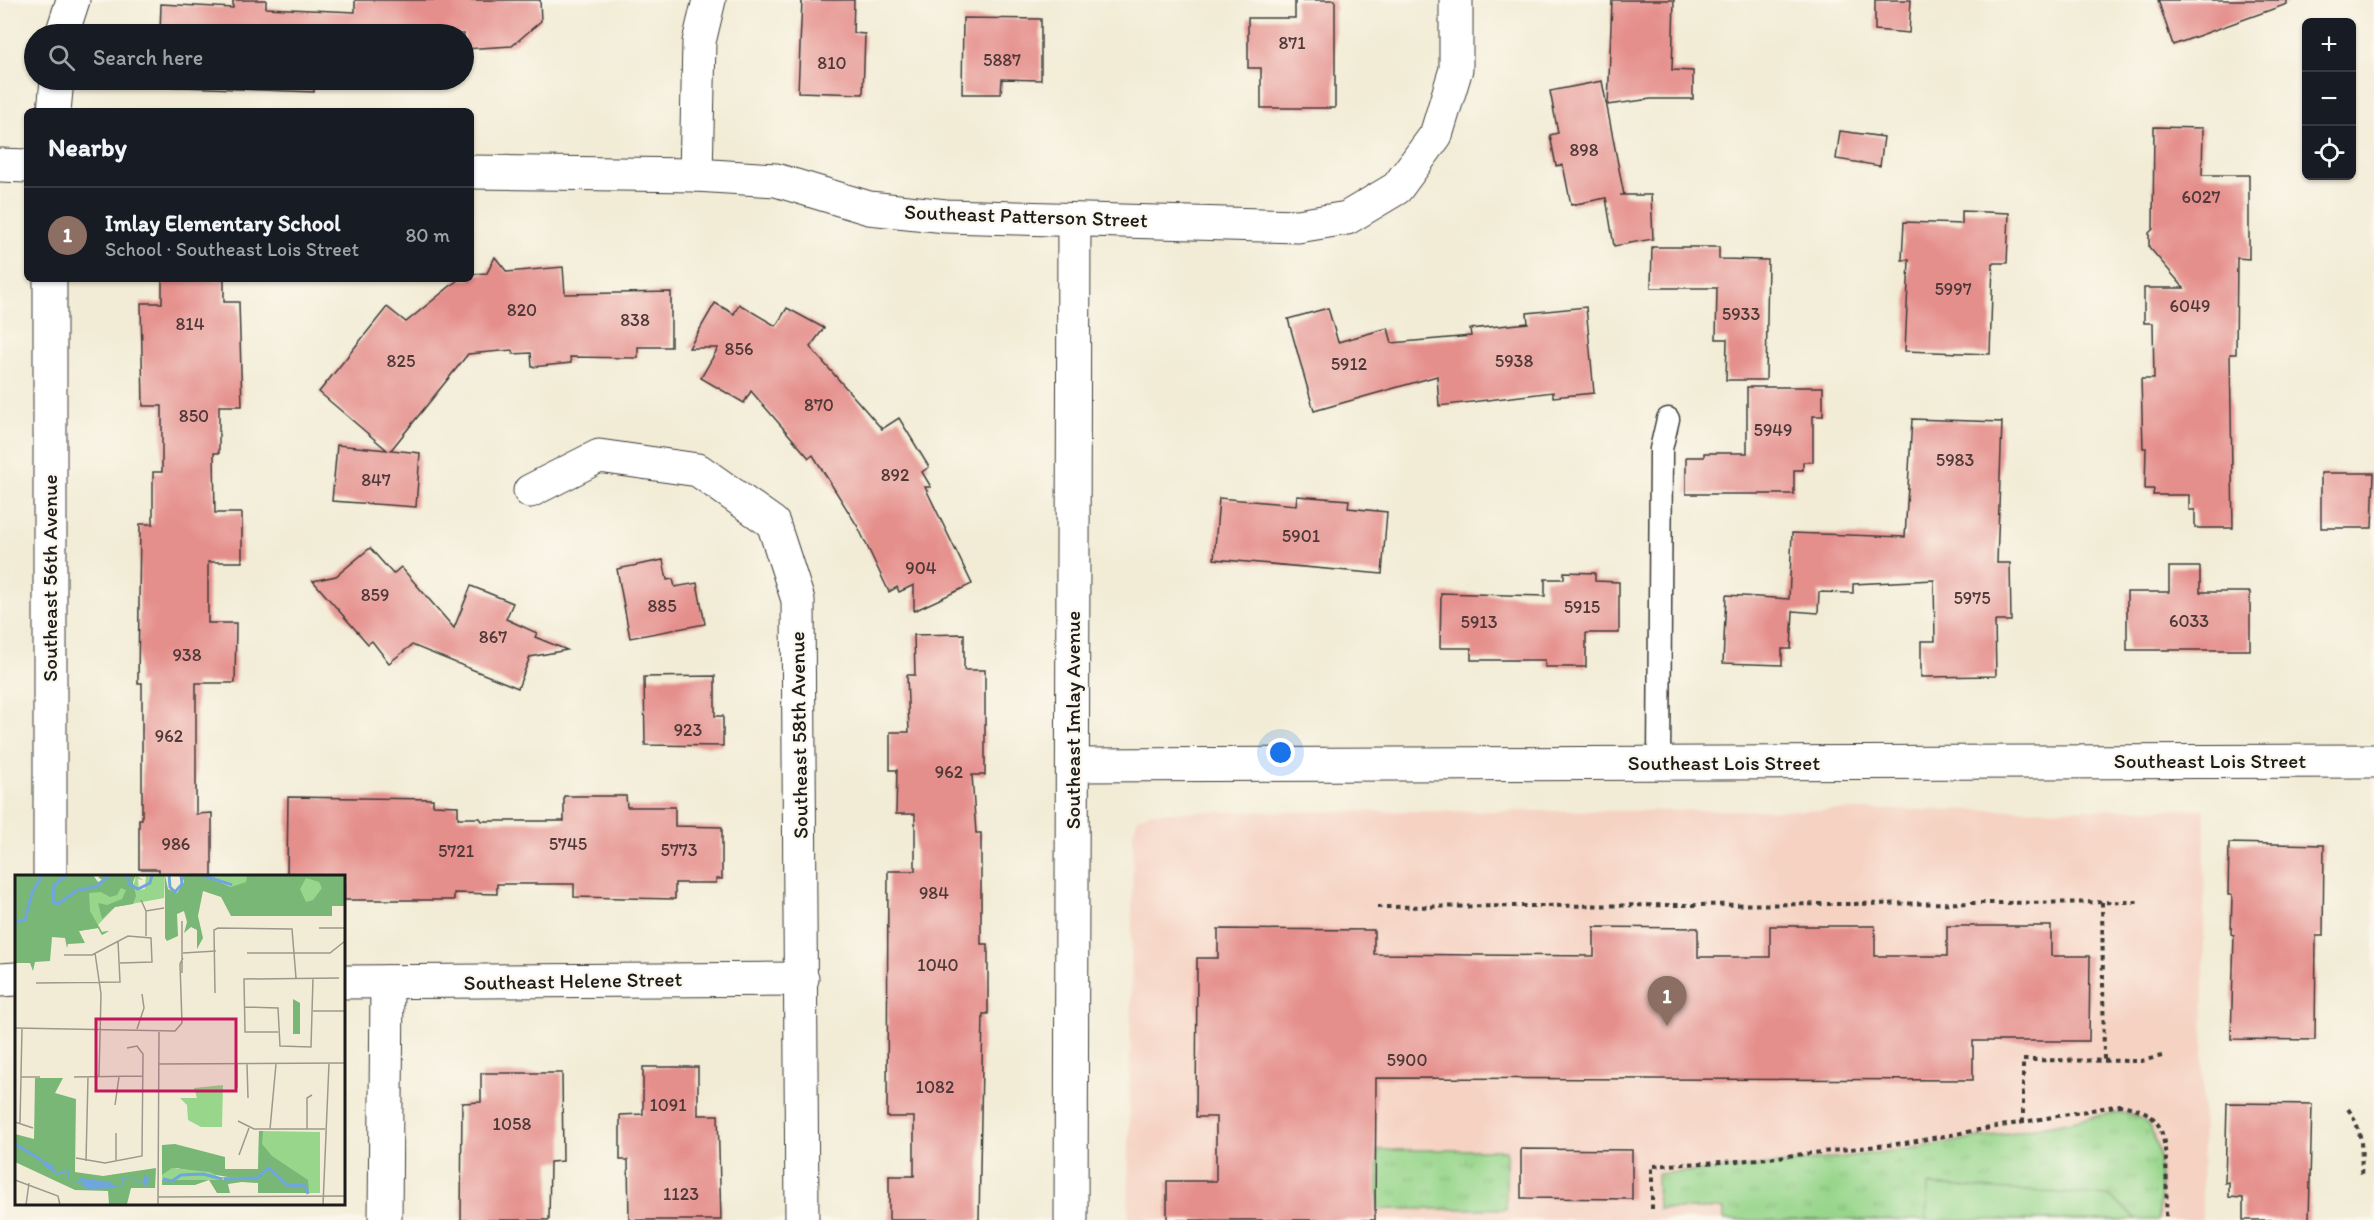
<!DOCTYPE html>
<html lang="en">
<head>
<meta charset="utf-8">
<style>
  body { margin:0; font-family:Itim,sans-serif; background:#20242c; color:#f1f3f6 }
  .controls { position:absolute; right:18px; top:18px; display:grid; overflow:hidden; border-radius:9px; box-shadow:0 2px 4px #0004 }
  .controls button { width:54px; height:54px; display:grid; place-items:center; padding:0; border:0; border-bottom:2px solid #363941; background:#171b24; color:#f1f3f6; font:30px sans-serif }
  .you { position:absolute; left:1281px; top:753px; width:21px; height:21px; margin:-15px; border:4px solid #fff; border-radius:50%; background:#1a73e8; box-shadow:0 0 0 9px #1a73e833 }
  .badge { display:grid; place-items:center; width:39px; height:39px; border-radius:50%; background:#1f6fb2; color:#fff; font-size:20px; font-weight:700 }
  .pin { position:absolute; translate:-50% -50px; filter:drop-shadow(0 2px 3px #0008) }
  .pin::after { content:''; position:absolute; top:32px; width:21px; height:18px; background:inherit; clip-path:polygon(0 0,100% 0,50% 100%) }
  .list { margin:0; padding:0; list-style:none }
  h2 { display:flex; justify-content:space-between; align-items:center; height:78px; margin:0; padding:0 24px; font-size:26px }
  h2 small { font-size:20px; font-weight:400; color:#9ea1a6 }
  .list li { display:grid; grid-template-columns:39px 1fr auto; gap:18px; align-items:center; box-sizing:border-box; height:96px; padding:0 24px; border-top:2px solid #363941 }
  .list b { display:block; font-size:22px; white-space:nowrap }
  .list p { margin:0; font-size:20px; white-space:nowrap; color:#9ea1a6 }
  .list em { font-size:20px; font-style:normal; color:#9ea1a6 }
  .icon { flex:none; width:33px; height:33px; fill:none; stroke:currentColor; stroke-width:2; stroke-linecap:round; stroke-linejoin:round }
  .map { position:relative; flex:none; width:2374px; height:1220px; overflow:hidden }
  .search { position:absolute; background:#171b24; box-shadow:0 2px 4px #0004; left:24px; top:24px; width:450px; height:66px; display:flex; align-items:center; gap:15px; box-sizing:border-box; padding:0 21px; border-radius:33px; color:#9ea1a6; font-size:22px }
  .panel { position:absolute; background:#171b24; box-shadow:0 2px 4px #0004; left:24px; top:108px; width:450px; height:174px; border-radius:9px }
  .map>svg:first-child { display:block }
</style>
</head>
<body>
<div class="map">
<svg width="2374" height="1220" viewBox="0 0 2374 1220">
  <defs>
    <pattern id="grass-tufts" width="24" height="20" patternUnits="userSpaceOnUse" patternTransform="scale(1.5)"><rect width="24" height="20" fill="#97d68b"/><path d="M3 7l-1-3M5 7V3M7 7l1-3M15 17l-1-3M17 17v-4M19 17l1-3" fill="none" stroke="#82b777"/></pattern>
  </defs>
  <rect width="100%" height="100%" fill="#fbf7ec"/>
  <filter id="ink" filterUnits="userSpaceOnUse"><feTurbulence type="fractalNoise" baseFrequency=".0167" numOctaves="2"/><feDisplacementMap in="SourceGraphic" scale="12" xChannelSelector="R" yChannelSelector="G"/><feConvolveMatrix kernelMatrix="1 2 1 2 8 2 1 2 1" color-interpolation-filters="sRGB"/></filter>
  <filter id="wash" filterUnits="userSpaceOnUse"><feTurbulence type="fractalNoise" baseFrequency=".008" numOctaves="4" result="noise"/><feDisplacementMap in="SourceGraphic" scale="24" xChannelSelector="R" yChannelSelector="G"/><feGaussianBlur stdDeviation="1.35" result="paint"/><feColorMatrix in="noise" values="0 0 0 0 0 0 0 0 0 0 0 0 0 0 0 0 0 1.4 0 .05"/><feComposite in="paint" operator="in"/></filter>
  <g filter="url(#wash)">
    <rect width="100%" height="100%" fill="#f2ecd6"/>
    <polygon fill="#f5d2c2" points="2205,809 2202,1220 1128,1220 1133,832 1138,818 1150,812"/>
    <g fill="url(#grass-tufts)" stroke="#5a7954" stroke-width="1.5">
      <path d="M2106,1114c8,0 17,-2 24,0 39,8 29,76 29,106h-435v-11h-66l-1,-35c151,-10 301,-28 449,-60z"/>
      <rect x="1378" y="1150" width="128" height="59"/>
    </g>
    <polygon fill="#97d68b" stroke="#5a7954" stroke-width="1.5" points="1928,1185 2110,1196 2137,1220 1926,1220"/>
    <g id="blocks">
      <g fill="#e58f8c">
        <polygon points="233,0 266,0 266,8 355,12 355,0 540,0 541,21 512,46 464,49 464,34 160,34 161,4 233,8"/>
        <polygon points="802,0 854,0 853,33 865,34 863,94 798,92"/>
        <polygon points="1295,0 1335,0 1335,108 1261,108 1261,68 1248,68 1248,18 1295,18"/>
        <polygon points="1612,0 1674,0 1672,70 1693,71 1693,99 1651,99 1608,105"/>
        <polygon points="1875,0 1911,0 1909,33 1875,30"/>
        <polygon points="2158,0 2287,0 2287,4 2173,45"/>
        <polygon points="963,18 1041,19 1041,80 1002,79 1001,94 962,94"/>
        <polygon points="158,80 351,80 314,83 314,92 157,86"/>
        <polygon points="1602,81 1624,195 1620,195 1651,195 1653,239 1614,246 1606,198 1571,205 1563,165 1556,166 1550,135 1558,133 1550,91"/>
        <polygon points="2154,127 2203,128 2202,175 2249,175 2249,259 2237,258 2236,354 2230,354 2233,528 2195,528 2195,510 2189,510 2189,495 2153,495 2154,489 2145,489 2146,448 2143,448 2141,379 2154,379 2153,323 2144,323 2144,288 2184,288 2149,247 2149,233 2153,229"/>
        <polygon points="1840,131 1884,137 1880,166 1836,159"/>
        <polygon points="1962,211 2009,213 2007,263 1993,263 1990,354 1905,351 1909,260 1902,260 1904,222 1962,224"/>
        <polygon points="1652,247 1719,247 1719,259 1768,260 1766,380 1726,380 1727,339 1716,339 1717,288 1651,288"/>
        <polygon points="495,257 507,272 563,267 565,294 671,292 671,347 638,347 638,358 570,357 571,363 532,367 531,353 513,354 512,350 468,354 391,450 420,453 416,507 332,501 337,445 387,450 319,392 387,307 406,322 459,279 471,279 471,274 487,273"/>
        <polygon points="162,279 224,279 224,302 239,302 242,406 219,406 219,453 214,453 215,513 242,513 242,562 208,562 208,623 236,623 235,683 196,683 196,814 212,813 212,876 159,876 159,869 139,869 139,819 142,819 142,683 138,683 140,524 153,524 153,472 162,472 162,406 143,406 141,303 162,303"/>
        <polygon points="715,303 734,314 739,304 776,326 787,308 824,328 810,347 882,429 899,418 929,467 922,472 931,487 925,487 972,584 914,611 914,585 899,592 897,587 889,592 858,527 813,455 809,458 751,391 744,403 701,378 718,348 689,348"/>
        <polygon points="1586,307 1594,393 1553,397 1553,392 1439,406 1437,376 1314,411 1288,319 1328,308 1338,342 1388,328 1392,343 1471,336 1470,329 1528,323 1527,313"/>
        <polygon points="1747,387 1823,387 1823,416 1813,416 1813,462 1803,462 1803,470 1794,470 1794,494 1686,494 1686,457 1704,457 1704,453 1747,453"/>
        <polygon points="1912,419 2002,422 1997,563 2010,563 2011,621 1995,621 1996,676 1921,677 1921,641 1935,641 1934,580 1853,584 1853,593 1819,592 1818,613 1793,611 1791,649 1782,649 1782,665 1723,663 1726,595 1789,599 1792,533 1905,537"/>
        <polygon points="2321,473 2374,473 2372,528 2321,528"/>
        <polygon points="1297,496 1349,500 1348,508 1387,512 1382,574 1214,559 1219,498 1296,505"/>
        <polygon points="370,548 393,574 401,567 454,628 471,586 513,603 506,619 537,633 535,637 567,650 530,657 518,688 412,645 389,663 372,641 368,644 313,581 336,576"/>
        <polygon points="663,560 667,580 673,579 675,587 697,583 705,624 630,638 617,569"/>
        <polygon points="2169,567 2200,567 2200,592 2250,592 2250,650 2127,650 2127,592 2169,592"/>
        <polygon points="1564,572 1595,573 1595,581 1619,582 1619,633 1586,633 1586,667 1545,667 1545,660 1471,660 1471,648 1440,648 1441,593 1545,596 1545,579 1564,579"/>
        <polygon points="964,634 964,670 985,670 985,775 972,775 976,833 981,833 981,944 988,944 988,1014 983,1014 979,1220 889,1220 889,1176 914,1176 914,1117 887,1117 888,871 915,871 915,814 896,814 897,770 890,770 890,732 909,732 907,675 915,675 914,635"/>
        <polygon points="715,676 715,716 723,716 723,746 645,745 644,677"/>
        <polygon points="564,796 626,796 627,807 675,807 675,826 722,827 722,879 716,879 716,883 675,883 675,899 574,897 574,884 497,884 497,894 454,893 454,900 344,900 344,876 287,876 288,797 433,799 433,805 458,806 458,818 480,818 482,821 564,821"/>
        <polygon points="2229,843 2324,845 2323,936 2316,936 2315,1040 2231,1039 2234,935 2231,934 2232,895 2228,895"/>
        <polygon points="1770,926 1875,926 1875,956 1947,956 1947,926 2051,926 2051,956 2090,956 2089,1041 1973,1041 1973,1080 1376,1078 1375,1220 1167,1220 1167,1181 1216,1181 1216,1117 1196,1117 1197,958 1218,958 1218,929 1374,930 1374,954 1594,956 1594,927 1698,928 1698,957 1770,957"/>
        <polygon points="643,1067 698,1067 698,1115 718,1115 721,1220 629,1220 628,1160 620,1160 620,1115 643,1114"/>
        <polygon points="481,1073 562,1073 563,1161 550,1162 549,1220 461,1220 462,1103 481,1102"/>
        <polygon points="2227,1103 2312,1104 2309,1220 2243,1220 2243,1198 2229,1197 2229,1182 2225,1183"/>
        <polygon points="1521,1149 1632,1150 1632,1199 1521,1198"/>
      </g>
    </g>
  </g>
  <g filter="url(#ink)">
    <use href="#blocks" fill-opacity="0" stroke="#3c3b38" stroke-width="1.5"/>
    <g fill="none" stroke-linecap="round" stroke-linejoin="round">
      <defs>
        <polyline id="service" points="1659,763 1661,449 1668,419"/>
        <g id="minor">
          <polyline points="62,34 73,0"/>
          <polyline points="54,111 57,80"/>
          <polyline points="0,165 27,166"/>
          <polyline points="471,172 696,175 776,180 869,208 946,216 1298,226 1347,218 1397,188 1436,135 1456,69 1456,0"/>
          <polyline points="696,175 699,42 709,0"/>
          <polyline points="50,279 50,876"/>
          <polyline points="530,491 599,456 698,470 773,523 798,600 802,1220"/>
          <polyline points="1073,765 2374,761"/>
          <polyline points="0,980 16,979"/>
          <polyline points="344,982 802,979"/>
          <polyline points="385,1220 387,982"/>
          <polyline points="1071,1220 1074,220"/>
        </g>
      </defs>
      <use href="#service" stroke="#3c3b38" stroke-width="25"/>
      <use href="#minor" stroke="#3c3b38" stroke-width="35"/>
      <g stroke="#3c3b38" stroke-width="4" stroke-dasharray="4.5 4.5" stroke-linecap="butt">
        <polyline points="2102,902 2104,1060"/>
        <polyline points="1377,907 2141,902"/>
        <path d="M2348,1109c16,21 14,44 13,69"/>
        <polyline points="2023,1123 2023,1060 2141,1061 2162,1056"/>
        <path d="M1652,1209v-43l88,-5 165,-18 215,-38c15,3 28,5 37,18 13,16 9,76 9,97"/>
      </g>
      <use href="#service" stroke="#fff" stroke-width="22"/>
      <use href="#minor" stroke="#fff" stroke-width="33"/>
    </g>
  </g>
  <g text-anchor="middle" stroke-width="4.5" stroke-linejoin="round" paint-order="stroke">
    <g font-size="18" fill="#4e3938">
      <text x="1292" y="49">871</text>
      <text x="1002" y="66">5887</text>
      <text x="832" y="69">810</text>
      <text x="1584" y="156">898</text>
      <text x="2201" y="203">6027</text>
      <text x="1953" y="295">5997</text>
      <text x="2190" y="312">6049</text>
      <text x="522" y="316">820</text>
      <text x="1741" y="320">5933</text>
      <text x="635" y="326">838</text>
      <text x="190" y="330">814</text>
      <text x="739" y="355">856</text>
      <text x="401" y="367">825</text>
      <text x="1514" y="367">5938</text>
      <text x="1349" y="370">5912</text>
      <text x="819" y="411">870</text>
      <text x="194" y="422">850</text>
      <text x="1773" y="436">5949</text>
      <text x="1955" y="466">5983</text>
      <text x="895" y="481">892</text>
      <text x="376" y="486">847</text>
      <text x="1301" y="542">5901</text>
      <text x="921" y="574">904</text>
      <text x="375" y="601">859</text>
      <text x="1972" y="604">5975</text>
      <text x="662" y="612">885</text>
      <text x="1582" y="613">5915</text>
      <text x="2189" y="627">6033</text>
      <text x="1479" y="628">5913</text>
      <text x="493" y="643">867</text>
      <text x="187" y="661">938</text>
      <text x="688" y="736">923</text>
      <text x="169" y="742">962</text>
      <text x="949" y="778">962</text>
      <text x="176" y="850">986</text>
      <text x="568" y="850">5745</text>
      <text x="679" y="856">5773</text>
      <text x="456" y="857">5721</text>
      <text x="934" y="899">984</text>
      <text x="938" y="971">1040</text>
      <text x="1407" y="1066">5900</text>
      <text x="935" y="1093">1082</text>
      <text x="668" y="1111">1091</text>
      <text x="512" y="1130">1058</text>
      <text x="681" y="1200">1123</text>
    </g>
    <g font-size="21" fill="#1c1c1c" stroke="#fbf7ec">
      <text transform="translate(1026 216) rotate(2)" y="7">Southeast Patterson Street</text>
      <text transform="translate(50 578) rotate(-90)" y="7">Southeast 56th Avenue</text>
      <text transform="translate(1073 720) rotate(-90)" y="7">Southeast Imlay Avenue</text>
      <text transform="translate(799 735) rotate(-91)" y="7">Southeast 58th Avenue</text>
      <text x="2210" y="768">Southeast Lois Street</text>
      <text x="1724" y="770">Southeast Lois Street</text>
      <text transform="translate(573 981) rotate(-1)" y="7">Southeast Helene Street</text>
    </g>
  </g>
  <g transform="translate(15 875)">
    <rect width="330" height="330" fill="#f2ecd6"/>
    <path d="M121,0l7,5 -5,-1 1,11 6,-1 1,-14h19l-1,23 -49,9 -17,18 4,7 7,-1 -7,4 -4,-7 -19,3 -46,-34 44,-20 4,5 -6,4 58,2zM188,0h142v31h-13v10h-101v-31zM208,210l-1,42h-21l-13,-7 -1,-15 -7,-7h17l-3,-10zM244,256l61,1v61h-62z" fill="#97d68b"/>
    <path d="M0,0h78l5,7 4,-2 -4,-3 5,-2h33l-3,7 3,14 -3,8 -18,3 -13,12 -4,-16 9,2 15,-6 4,-9 -5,-2 -4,7 -7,2 -9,-5 -12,1 1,18 12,21 7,-1 -7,4 -4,-7 -19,3 6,12 -17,1 -1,4 -2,-10 -13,-1 -2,24 -15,1 -2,9 -3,-8h-15zM150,0l3,14 9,4 7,-11 -2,-7h21l28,12 15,-5 1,-7h98v31h-13v10h-101l-10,-19 -18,-6 -5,25 5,22 -6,11v-19l-6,-3 -7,6 3,-11 -3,-11 -7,3 1,22 -11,5 -2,-3zM291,3l13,4 3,6 -9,12 -7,2 -6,-13zM278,124l7,4v31h-7zM20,203h28l-8,15 21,6 -1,73 28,4 53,-8 -1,20h-24l-4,16h-18l-1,-13 -33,-1 -60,-28v-28l19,5zM244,256h4l-1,13 10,12 36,24 1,13h-51v-10l-16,-1 -14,2 2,9h-13l-8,-13 -14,5h-33v-5h83l-69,-12 -14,7v-30l13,-1 50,13v12h33z" fill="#79b777" fill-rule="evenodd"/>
    <path d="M157,293l38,4 9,5h25l2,3h-84v-5z" fill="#97d68b"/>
    <path d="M31,286l7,5 3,7 11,-3 3,2 -1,9 8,2 3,-5 30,4 6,5 3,-2h3l-1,-6 1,-1 10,-1 11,6v-8h9l-7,2 5,1 -4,8 -14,-8 -10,1 2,5 -7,4 -28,1 -7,-3 -1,-6 -2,4 -10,-3 -2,-9 -10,3 -15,-11z" fill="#6ea6dd"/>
    <path fill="none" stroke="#6ea6dd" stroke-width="3" d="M52,0l-13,10 -1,17 5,2 18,-13 21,-5 13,-11M112,0l2,9 9,5 12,-6 2,-8M154,0l1,12 5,5 7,-8 -1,-9M187,0l30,10M0,47l10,-2 7,-27 10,-18M0,269l28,17M148,304l9,2 9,-6 22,-1 19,5M209,304l33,-1 12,-10 18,17 18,1 3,8"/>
    <path fill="none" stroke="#9c998c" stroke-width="1.5" d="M126,25l5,11 18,-3M167,46v52M304,53h26M131,61v-25M80,78l6,41 -2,82M168,78l33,-2M232,78h83l15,-12M49,80h28l36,-19 23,2 1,24 -32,1M21,108l84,-1 -2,-41M200,118l-1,-63 4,-2 74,1 4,49M229,132l34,1 2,38 31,1 2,-69M298,136h32M0,153l160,3 7,-8 -2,-59 3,-6M122,154l7,-21 -2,-14M263,157h-33l-1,-53 95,-1M144,189l186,-1M232,189l1,34M6,202h19M59,202l69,-1M222,213v-24M100,230l4,-28M223,246l16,8h71M0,247l18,6M5,248l2,-95M255,254l6,-65M292,254v-31l5,-3M330,274v21M224,280l10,-27M61,283l29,5 37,-7 1,-102 -6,-8 -10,2M101,285v-27M71,286l2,-84M0,305l43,16 2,9M143,322l187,-1M11,330l3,-22M143,330l1,-173M308,330l6,-142"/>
    <path fill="#c2185b" fill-opacity="0.15" stroke="#c2185b" stroke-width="3" d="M81,144h140v72h-140z"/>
    <rect width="330" height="330" fill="none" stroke="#1c1c1c" stroke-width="3"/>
  </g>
</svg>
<div class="controls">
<button>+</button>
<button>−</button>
<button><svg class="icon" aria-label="locate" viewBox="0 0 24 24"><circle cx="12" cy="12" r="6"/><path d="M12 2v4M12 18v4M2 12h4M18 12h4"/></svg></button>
</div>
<div class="you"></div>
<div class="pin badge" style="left:1667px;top:1026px;background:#8d6e63">1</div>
<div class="search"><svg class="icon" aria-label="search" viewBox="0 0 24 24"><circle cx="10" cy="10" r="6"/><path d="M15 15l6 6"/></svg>Search here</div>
<section class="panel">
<h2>Nearby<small></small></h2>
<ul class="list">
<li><span class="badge" style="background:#8d6e63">1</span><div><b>Imlay Elementary School</b><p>School · Southeast Lois Street</p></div><em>80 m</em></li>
</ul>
</section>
</div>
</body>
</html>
